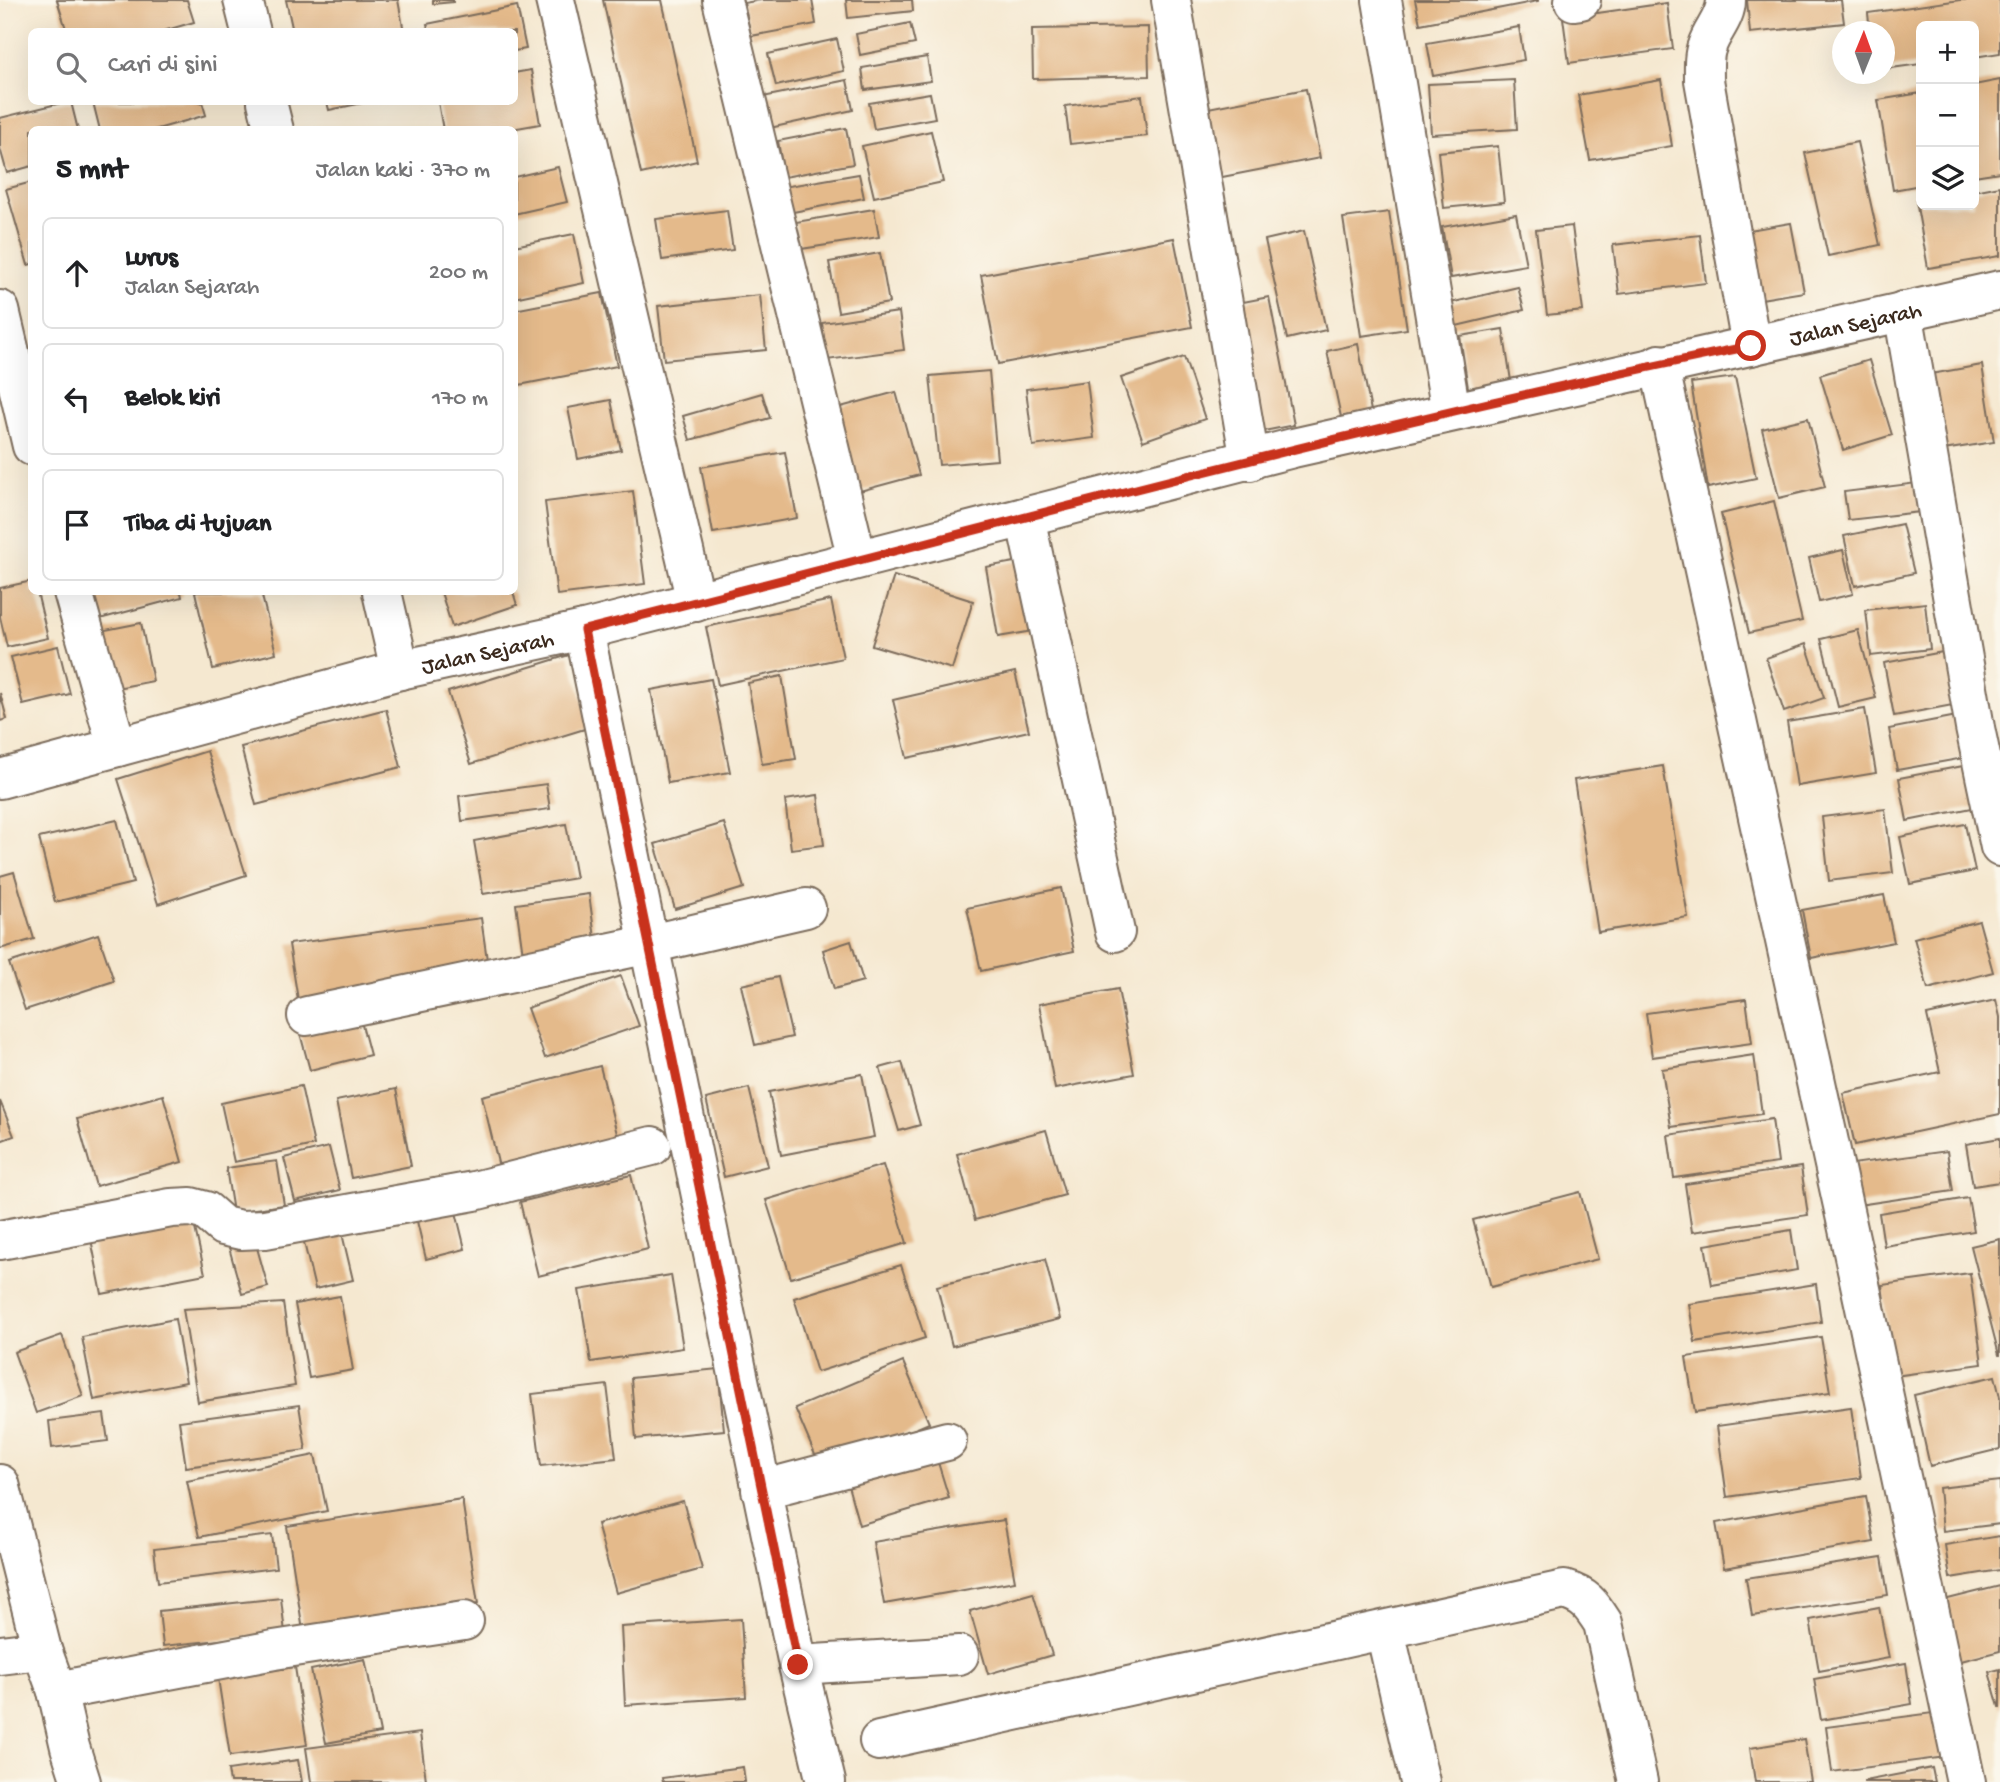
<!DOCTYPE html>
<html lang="id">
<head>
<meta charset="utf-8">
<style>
  body { margin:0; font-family:"Gochi Hand",sans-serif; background:#f2f2f2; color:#202124 }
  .controls { position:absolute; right:21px; top:21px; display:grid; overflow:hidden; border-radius:10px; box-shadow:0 7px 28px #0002 }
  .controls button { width:63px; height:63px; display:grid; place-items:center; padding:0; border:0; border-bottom:2px solid #e0e0e0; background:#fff; color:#202124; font:35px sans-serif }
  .compass { position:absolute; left:1832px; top:21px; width:63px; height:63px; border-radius:50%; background:#fff; box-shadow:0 7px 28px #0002; rotate:1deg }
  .stop { position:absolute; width:21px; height:21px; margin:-16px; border:5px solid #c8321e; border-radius:50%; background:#fff }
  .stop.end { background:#c8321e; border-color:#fff; box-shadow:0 2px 7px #0008 }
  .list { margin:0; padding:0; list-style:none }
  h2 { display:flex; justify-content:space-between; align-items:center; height:91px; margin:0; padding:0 28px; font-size:30px }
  h2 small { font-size:23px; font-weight:400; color:#757577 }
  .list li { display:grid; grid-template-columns:46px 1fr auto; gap:21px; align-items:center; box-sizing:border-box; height:112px; margin:0 14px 14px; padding:0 14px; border:2px solid #e0e0e0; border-radius:10px }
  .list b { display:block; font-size:26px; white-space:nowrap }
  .list p { margin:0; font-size:23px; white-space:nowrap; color:#757577 }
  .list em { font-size:23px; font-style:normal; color:#757577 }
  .icon { flex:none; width:38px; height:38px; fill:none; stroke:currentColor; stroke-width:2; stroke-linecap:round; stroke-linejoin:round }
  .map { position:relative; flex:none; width:2000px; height:1782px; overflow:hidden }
  .search { position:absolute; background:#fff; box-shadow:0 7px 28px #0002; left:28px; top:28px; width:490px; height:77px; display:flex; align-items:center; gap:18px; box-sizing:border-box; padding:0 24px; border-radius:10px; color:#757577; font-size:26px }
  .panel { position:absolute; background:#fff; box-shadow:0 7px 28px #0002; left:28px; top:126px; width:490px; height:469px; border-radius:10px }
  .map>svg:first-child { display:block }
</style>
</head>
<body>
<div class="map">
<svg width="2000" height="1782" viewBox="0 0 2000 1782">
  <rect width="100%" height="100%" fill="#fbf7ec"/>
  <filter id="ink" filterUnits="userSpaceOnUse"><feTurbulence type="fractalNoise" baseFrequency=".0143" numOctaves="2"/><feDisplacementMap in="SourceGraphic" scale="14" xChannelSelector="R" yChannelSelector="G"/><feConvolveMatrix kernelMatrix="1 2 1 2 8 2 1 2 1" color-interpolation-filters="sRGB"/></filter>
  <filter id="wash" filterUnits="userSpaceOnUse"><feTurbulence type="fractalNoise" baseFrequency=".00686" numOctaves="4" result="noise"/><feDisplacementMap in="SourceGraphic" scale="28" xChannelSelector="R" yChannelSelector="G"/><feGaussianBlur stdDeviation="1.57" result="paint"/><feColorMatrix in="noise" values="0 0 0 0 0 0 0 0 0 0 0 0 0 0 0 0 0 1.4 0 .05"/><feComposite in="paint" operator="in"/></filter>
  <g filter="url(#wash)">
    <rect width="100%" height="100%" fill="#f5e8d0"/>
    <g id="blocks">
      <g fill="#e4ba8b">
        <polygon points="57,0 187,0 194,22 160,32 67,32"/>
        <polygon points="286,0 398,0 404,32 293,32"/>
        <polygon points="433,0 453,0 453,2 433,4"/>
        <polygon points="603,0 662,0 697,161 641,174"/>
        <polygon points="761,0 812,0 816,24 751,36 744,3"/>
        <polygon points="846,0 912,0 913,11 848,18"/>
        <polygon points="1415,0 1538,0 1538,1 1420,24"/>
        <polygon points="1747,0 1841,0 1844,23 1750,33"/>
        <polygon points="1960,0 2000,0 2000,53 1974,57 1974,26 1921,26 1921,64 1884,69 1884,32 1870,32 1868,13"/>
        <polygon points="1667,3 1673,49 1569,63 1563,18"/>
        <polygon points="517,6 526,49 514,51 514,32 429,32 427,24"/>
        <polygon points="910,23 915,44 860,55 856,34"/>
        <polygon points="1148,27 1149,76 1033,79 1032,29"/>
        <polygon points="1519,27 1524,60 1433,76 1427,43"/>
        <polygon points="837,39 844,71 776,86 768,54"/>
        <polygon points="927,57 931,81 865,90 862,68"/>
        <polygon points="531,70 540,124 506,130 443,130 438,102 514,102 514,73"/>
        <polygon points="847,80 853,110 765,129 758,98"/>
        <polygon points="1514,80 1517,129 1431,134 1428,84"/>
        <polygon points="1661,80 1672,146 1590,160 1578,95"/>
        <polygon points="2000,80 2000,172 1974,176 1974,85"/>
        <polygon points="1306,89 1320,158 1217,178 1203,109"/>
        <polygon points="930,93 935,118 874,129 869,103"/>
        <polygon points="1921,93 1921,185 1893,190 1878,100"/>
        <polygon points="1142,96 1147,136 1070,144 1065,106"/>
        <polygon points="65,102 71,102 78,130 32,130 32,166 7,173 0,148 0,118"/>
        <polygon points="93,102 202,102 206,115 154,130 100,130"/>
        <polygon points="327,102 362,102 363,103 329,110"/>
        <polygon points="846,128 853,164 784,177 778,141"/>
        <polygon points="931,131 943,182 874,197 862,146"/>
        <polygon points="1857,142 1880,245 1828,256 1805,153"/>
        <polygon points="1498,146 1504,202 1444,208 1438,152"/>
        <polygon points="558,167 567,202 514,214 514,177"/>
        <polygon points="859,174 864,198 788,213 783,187"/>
        <polygon points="32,182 32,264 28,265 6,189"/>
        <polygon points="2000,186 2000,256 1928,268 1916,201 1921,200 1921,205 1974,205 1974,191"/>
        <polygon points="874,209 879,237 801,249 796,222"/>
        <polygon points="727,210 733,250 662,260 656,219"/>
        <polygon points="1389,212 1407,329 1361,336 1343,218"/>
        <polygon points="1516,214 1526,265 1451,278 1442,227"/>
        <polygon points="1791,223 1804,292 1761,299 1749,230"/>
        <polygon points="1572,226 1583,311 1547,315 1536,230"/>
        <polygon points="1304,231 1326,330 1287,339 1265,240"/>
        <polygon points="574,234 584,283 514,298 514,246"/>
        <polygon points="1700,235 1706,283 1619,294 1613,245"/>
        <polygon points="1174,238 1192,327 998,364 981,275"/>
        <polygon points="880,253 889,303 838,312 829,262"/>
        <polygon points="1518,287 1524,310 1452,327 1446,304"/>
        <polygon points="602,293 617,366 514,386 514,310"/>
        <polygon points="760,295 766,350 664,360 658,306"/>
        <polygon points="1269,297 1294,425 1264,431 1238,303"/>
        <polygon points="899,312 904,350 827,360 822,323"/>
        <polygon points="1503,329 1511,381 1468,388 1460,336"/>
        <polygon points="1358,344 1371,411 1341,417 1327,351"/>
        <polygon points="1184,357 1205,419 1143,441 1121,378"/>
        <polygon points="1869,360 1892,435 1843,450 1820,375"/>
        <polygon points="1982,365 1994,442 1943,450 1931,374"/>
        <polygon points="989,371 997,460 939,465 930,376"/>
        <polygon points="1735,377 1756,478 1708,488 1691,383"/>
        <polygon points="1087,381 1094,438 1033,446 1026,389"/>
        <polygon points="896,392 919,475 860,491 837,408"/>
        <polygon points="762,393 770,418 690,440 683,416"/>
        <polygon points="611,400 621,450 578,459 568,408"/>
        <polygon points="1808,418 1825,487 1779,498 1762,429"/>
        <polygon points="785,452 797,518 713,533 701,467"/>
        <polygon points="1917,483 1920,512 1848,520 1844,492"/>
        <polygon points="633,491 645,584 557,595 545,502"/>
        <polygon points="1774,501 1802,621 1749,633 1721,514"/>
        <polygon points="1902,524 1914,573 1855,586 1844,536"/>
        <polygon points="1843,550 1853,594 1819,602 1809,558"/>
        <polygon points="1026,560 1039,630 998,637 986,567"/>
        <polygon points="894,576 973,601 952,669 872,645"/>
        <polygon points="32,581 32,592 37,592 48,638 7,647 0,617 0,588"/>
        <polygon points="84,592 181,592 182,597 92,621"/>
        <polygon points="195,592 261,592 276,653 213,669"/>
        <polygon points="441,592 513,592 517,605 452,627"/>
        <polygon points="831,600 843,658 718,685 706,627"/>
        <polygon points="1925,603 1930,649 1871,656 1866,610"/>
        <polygon points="141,623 153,681 106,690 95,632"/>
        <polygon points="1858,630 1876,698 1838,707 1821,639"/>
        <polygon points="1806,644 1824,698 1784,712 1766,658"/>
        <polygon points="58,646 70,694 23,705 11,657"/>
        <polygon points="1948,651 1958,704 1894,716 1884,663"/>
        <polygon points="569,655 591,727 471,764 448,692"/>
        <polygon points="1015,672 1029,731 907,758 893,700"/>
        <polygon points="782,676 796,759 762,764 748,683"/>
        <polygon points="711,679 730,772 668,783 651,690"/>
        <polygon points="0,693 7,719 0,721"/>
        <polygon points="386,709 401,767 256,805 241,747"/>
        <polygon points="1865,709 1876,773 1797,786 1787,722"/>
        <polygon points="1957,716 1964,758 1897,770 1889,729"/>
        <polygon points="207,751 246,875 158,904 118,779"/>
        <polygon points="1974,764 1982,806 1907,821 1899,778"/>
        <polygon points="1663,766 1688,917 1598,932 1574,780"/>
        <polygon points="546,784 550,809 462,821 459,796"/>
        <polygon points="818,795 824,845 791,849 785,800"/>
        <polygon points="1885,809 1893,873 1829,881 1822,817"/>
        <polygon points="117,820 133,883 55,902 39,838"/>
        <polygon points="724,823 744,888 675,909 655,844"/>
        <polygon points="566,824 576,878 483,894 474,841"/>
        <polygon points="1965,824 1975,871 1910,884 1900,837"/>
        <polygon points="14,872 34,939 0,949 0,876"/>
        <polygon points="1061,888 1074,951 981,971 967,908"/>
        <polygon points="589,894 597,953 524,962 516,904"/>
        <polygon points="1884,895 1894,942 1811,958 1802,910"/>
        <polygon points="481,918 488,967 299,1006 289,944"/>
        <polygon points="1979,921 1993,972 1928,989 1914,938"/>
        <polygon points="98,934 114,981 25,1010 9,963"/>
        <polygon points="851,941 863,981 834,989 823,950"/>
        <polygon points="621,976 639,1026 545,1058 527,1008"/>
        <polygon points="778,977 792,1037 755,1045 741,985"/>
        <polygon points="1118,989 1134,1074 1055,1089 1039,1004"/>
        <polygon points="1746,999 1752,1043 1652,1057 1646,1013"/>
        <polygon points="1996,1000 2000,1017 2000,1114 1855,1145 1843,1093 1940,1072 1927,1015"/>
        <polygon points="358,1010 370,1055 310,1070 298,1026"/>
        <polygon points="1754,1055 1762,1114 1671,1127 1662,1069"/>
        <polygon points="902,1062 920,1125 899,1131 880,1068"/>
        <polygon points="600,1066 618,1138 499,1167 482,1096"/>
        <polygon points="862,1074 874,1137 781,1155 769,1092"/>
        <polygon points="301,1086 314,1145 234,1162 221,1103"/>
        <polygon points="749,1088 768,1166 724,1177 706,1099"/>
        <polygon points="396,1089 411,1166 351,1178 336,1101"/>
        <polygon points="163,1095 182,1162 96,1186 77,1119"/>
        <polygon points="0,1101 14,1136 0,1141"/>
        <polygon points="1772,1119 1778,1163 1674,1178 1668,1135"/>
        <polygon points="1046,1130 1065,1195 975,1220 957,1154"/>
        <polygon points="2000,1138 2000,1182 1973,1186 1966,1144"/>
        <polygon points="329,1147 340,1190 295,1201 284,1158"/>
        <polygon points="1947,1151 1953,1191 1858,1205 1852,1164"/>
        <polygon points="277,1161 284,1205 233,1212 226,1168"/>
        <polygon points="883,1165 907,1243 791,1278 766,1200"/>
        <polygon points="1801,1167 1808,1215 1692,1232 1685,1184"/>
        <polygon points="631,1175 648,1249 538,1276 520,1202"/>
        <polygon points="1580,1192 1598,1259 1491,1287 1473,1220"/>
        <polygon points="1968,1198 1974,1231 1884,1246 1879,1213"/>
        <polygon points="455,1208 465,1249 426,1259 416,1217"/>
        <polygon points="193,1219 205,1274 102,1294 91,1239"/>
        <polygon points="340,1225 353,1280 315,1289 302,1234"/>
        <polygon points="1791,1230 1797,1270 1712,1285 1705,1245"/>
        <polygon points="254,1237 268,1287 242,1294 228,1244"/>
        <polygon points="2000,1239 2000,1355 1999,1355 1971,1246"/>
        <polygon points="1045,1259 1060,1319 952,1346 937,1286"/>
        <polygon points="901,1265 925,1338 817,1372 794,1298"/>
        <polygon points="1970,1273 1982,1364 1894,1376 1882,1285"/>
        <polygon points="671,1275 683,1348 591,1362 579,1290"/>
        <polygon points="1816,1284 1821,1322 1695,1342 1689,1304"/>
        <polygon points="340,1296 353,1370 309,1378 295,1304"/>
        <polygon points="283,1303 295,1386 198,1402 183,1309"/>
        <polygon points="175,1319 186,1382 94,1400 82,1337"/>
        <polygon points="62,1335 83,1396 36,1413 14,1352"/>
        <polygon points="1821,1337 1830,1392 1695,1412 1686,1357"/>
        <polygon points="903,1362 929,1423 821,1469 795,1408"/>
        <polygon points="718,1369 724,1430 636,1439 631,1378"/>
        <polygon points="1995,1376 2000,1397 2000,1449 1930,1466 1914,1395"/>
        <polygon points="607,1385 616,1458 541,1466 532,1394"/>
        <polygon points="299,1405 306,1450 186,1467 179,1421"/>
        <polygon points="1851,1407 1861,1478 1727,1497 1717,1426"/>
        <polygon points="104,1414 108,1441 52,1448 49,1421"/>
        <polygon points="315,1455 327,1511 199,1537 187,1481"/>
        <polygon points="936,1456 949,1498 859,1525 847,1482"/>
        <polygon points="2000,1481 2000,1524 1943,1531 1939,1488"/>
        <polygon points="1866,1496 1874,1542 1724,1568 1716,1523"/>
        <polygon points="462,1499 478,1604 303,1631 287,1526"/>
        <polygon points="683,1501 702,1569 616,1593 597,1524"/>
        <polygon points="1004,1520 1015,1581 884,1604 873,1542"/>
        <polygon points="272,1535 276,1568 158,1582 154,1549"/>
        <polygon points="2000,1536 2000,1570 1950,1578 1945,1545"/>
        <polygon points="1882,1557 1888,1595 1752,1616 1746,1578"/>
        <polygon points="2000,1586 2000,1651 1957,1662 1940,1601"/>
        <polygon points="1033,1593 1052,1655 988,1674 970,1611"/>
        <polygon points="281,1598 285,1633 163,1646 159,1611"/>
        <polygon points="1879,1607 1889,1658 1819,1671 1810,1620"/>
        <polygon points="741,1619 746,1697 625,1705 621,1627"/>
        <polygon points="365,1659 380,1733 326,1743 311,1670"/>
        <polygon points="1906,1663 1912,1704 1821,1720 1814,1679"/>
        <polygon points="295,1667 307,1745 230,1756 218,1678"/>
        <polygon points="2000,1669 2000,1707 1999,1707 1989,1672"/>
        <polygon points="1940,1712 1946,1757 1832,1772 1826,1727"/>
        <polygon points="420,1733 426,1780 408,1782 311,1782 306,1748"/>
        <polygon points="1804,1739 1811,1782 1755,1782 1750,1748"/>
        <polygon points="298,1760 302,1782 230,1782 228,1770"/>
        <polygon points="743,1767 745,1782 663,1782 662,1778"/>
        <polygon points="1932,1768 1935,1782 1864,1782 1864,1781"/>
      </g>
    </g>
  </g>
  <g filter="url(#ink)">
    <use href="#blocks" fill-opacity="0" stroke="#7c6c5c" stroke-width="2"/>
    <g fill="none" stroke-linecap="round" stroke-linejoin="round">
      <defs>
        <g id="minor">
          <polyline points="243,0 251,32"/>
          <polyline points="555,0 696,602"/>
          <polyline points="722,0 857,559"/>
          <polyline points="1171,0 1250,461"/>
          <polyline points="1382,0 1451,412"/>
          <path d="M1726,0c0,18 -14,30 -19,46 -4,10 -3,23 -3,34l47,266"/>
          <polyline points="1574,1 1581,0"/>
          <polyline points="267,102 274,130"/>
          <polyline points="0,310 32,446"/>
          <polyline points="1903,311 1975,728 2000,847"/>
          <polyline points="1659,364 1857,1270 1966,1782"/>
          <polyline points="1025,517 1115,932"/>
          <polyline points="73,592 117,747"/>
          <polyline points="382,592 400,670"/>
          <polyline points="584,630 798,1665 826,1782"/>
          <path id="s1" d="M0,779l400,-109 184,-40 709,-182 707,-158"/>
          <polyline points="307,1016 650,944 806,908"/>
          <polyline points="0,1240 171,1208 191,1207 206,1211 223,1226 241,1230 265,1229 474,1191 652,1146"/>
          <polyline points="0,1484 42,1650 57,1691 70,1747 81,1782"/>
          <polyline points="761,1490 947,1441"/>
          <polyline points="1385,1631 1420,1782"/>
          <polyline points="0,1655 42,1650"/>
          <polyline points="798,1665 959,1655"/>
          <polyline points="57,1691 274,1650 464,1621"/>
          <path d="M879,1741l685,-151c21,6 27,14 39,33l35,159"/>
        </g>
      </defs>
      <use href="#minor" stroke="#7c6c5c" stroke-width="42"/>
      <use href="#minor" stroke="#fff" stroke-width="38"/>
    </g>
  </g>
  <g fill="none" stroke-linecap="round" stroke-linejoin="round" filter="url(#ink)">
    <path stroke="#c8321e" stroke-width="9" d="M798,1665l-214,-1035c389,-97 774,-205 1167,-284"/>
  </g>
  <g text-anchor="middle" stroke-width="5" stroke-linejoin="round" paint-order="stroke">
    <g font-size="23" fill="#3b2a1e" stroke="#fbf7ec">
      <text dy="8" stroke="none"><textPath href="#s1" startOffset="1911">Jalan Sejarah</textPath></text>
      <text dy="8" stroke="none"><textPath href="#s1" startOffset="504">Jalan Sejarah</textPath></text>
    </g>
  </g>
</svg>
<div class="controls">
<button>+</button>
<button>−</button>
<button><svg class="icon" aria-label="layers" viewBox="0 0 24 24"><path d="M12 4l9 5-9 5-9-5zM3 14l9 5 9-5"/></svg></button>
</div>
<svg class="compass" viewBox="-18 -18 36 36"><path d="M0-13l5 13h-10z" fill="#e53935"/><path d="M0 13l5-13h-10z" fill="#757577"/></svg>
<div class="stop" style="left:1751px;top:346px"></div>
<div class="stop end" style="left:798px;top:1665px"></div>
<div class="search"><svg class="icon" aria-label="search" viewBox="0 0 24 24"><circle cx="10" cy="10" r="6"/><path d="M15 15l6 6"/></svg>Cari di sini</div>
<section class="panel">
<h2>5 mnt<small>Jalan kaki · 370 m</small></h2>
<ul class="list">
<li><svg class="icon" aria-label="ahead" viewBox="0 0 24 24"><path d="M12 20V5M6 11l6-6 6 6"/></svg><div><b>Lurus</b><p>Jalan Sejarah</p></div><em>200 m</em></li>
<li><svg class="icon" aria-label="left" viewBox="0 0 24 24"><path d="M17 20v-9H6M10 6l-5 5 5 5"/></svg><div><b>Belok kiri</b></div><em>170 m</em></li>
<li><svg class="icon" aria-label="arrive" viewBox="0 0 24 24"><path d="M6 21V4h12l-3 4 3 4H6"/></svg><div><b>Tiba di tujuan</b></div></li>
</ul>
</section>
</div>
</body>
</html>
